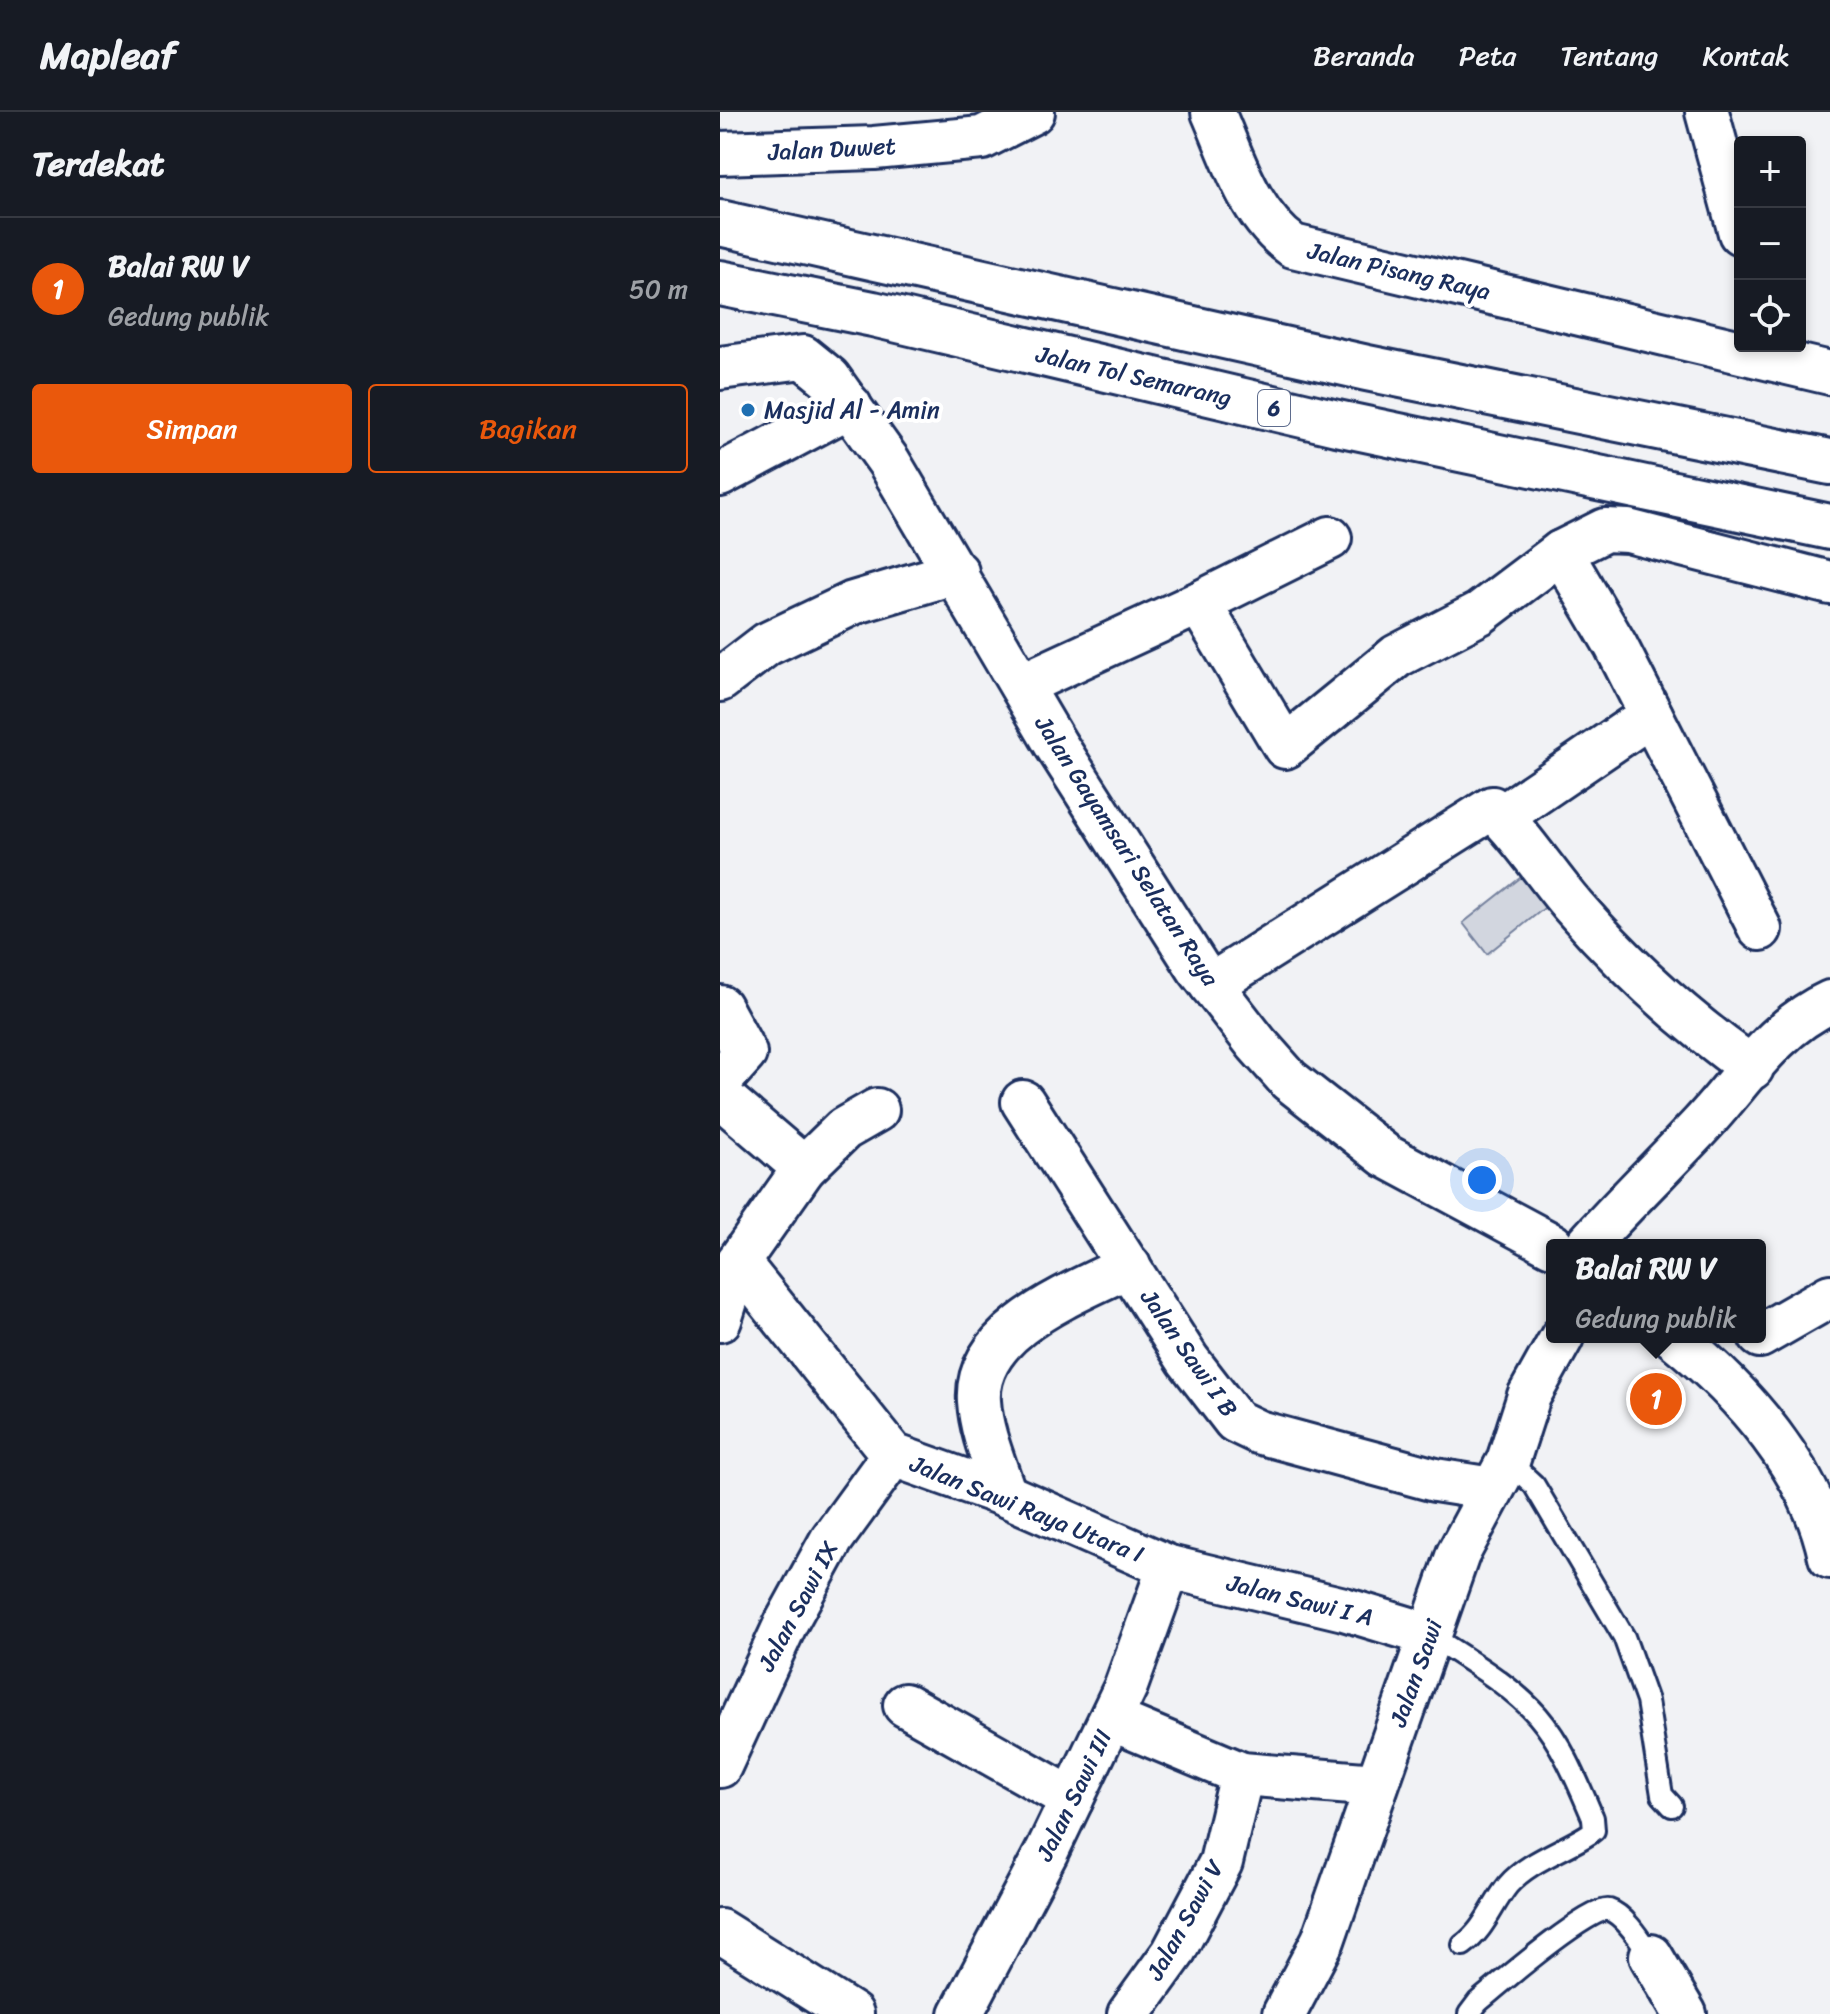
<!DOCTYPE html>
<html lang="id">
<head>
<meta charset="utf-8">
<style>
  body { margin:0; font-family:Sriracha,sans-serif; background:#242831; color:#f1f3f6 }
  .controls { position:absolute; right:24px; top:24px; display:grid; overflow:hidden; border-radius:8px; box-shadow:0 4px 12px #0003 }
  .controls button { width:72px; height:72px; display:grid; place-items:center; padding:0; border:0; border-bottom:2px solid #363941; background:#171b24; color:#f1f3f6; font:40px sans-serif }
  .you { position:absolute; left:762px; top:1068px; width:28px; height:28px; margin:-20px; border:6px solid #fff; border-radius:50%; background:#1a73e8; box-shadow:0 0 0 12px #1a73e833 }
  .badge { display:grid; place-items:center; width:52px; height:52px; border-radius:50%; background:#ea580c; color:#fff; font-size:26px; font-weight:700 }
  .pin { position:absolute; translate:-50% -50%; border:4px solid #fff; box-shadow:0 2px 8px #0006 }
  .popup { position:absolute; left:826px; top:1127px; width:220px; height:104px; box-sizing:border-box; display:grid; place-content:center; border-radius:8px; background:#171b24; filter:drop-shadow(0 2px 6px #0005); font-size:26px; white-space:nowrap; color:#9ea1a6 }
  .popup b { font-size:30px; color:#f1f3f6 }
  .popup::after { content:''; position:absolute; left:50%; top:100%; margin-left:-16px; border:16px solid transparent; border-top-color:#171b24 }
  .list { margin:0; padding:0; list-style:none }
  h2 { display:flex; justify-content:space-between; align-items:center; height:104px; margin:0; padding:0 32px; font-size:34px }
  h2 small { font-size:26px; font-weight:400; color:#9ea1a6 }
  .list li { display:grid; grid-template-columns:52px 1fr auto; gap:24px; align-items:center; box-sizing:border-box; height:144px; padding:0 32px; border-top:2px solid #363941 }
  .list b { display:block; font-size:30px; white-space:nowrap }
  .list p { margin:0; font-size:26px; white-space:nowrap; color:#9ea1a6 }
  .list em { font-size:26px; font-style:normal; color:#9ea1a6 }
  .actions { display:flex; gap:16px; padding:24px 32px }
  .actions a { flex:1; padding:18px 0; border:2px solid #ea580c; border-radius:8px; text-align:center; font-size:28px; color:#ea580c }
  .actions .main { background:#ea580c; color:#fff }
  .icon { flex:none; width:44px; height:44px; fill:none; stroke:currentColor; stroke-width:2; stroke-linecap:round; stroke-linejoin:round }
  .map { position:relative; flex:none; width:1110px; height:1902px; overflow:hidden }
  header { display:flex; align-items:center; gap:48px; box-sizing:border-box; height:112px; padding:0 40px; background:#171b24; border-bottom:2px solid #363941 }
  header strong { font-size:38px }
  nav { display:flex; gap:44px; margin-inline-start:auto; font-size:28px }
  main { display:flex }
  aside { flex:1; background:#171b24 }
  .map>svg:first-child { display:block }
</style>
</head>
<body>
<header>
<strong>Mapleaf</strong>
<nav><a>Beranda</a><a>Peta</a><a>Tentang</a><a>Kontak</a></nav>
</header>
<main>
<aside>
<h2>Terdekat<small></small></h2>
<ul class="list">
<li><span class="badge">1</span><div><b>Balai RW V</b><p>Gedung publik</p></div><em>50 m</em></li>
</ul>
<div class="actions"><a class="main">Simpan</a><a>Bagikan</a></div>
</aside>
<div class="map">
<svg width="1110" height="1902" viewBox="0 0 1110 1902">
  <rect width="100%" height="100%" fill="#f1f2f5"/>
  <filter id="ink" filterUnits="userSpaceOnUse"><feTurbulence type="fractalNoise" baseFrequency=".0125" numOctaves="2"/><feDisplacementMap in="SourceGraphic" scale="16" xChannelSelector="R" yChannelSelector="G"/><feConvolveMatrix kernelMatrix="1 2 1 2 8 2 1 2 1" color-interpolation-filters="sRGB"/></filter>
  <g filter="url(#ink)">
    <polygon fill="#d2d6df" stroke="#76829e" stroke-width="2" points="809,759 833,789 767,842 743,811"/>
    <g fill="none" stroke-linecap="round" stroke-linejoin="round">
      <defs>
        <g id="service">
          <polyline points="788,1349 814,1373 904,1525 927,1589 942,1683 952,1694"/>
          <path d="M710,1523c35,24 79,48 108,81 25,29 40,67 55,102l1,12 -5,4c-26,17 -60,27 -81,51 -16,20 -23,44 -45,60"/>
          <path d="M749,1902l9,-12c18,-15 113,-97 131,-92 16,5 33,33 42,46"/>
        </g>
        <g id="minor">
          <path d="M493,0c21,48 36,103 80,134l537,127"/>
          <polyline points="987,0 1020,121"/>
          <polyline points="0,41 154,36 262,26 313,0"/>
          <polyline points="0,256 83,245 109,266 169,350 336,633 478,856 537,932 569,968 666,1044 832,1133"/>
          <polyline points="0,363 130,294"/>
          <polyline points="841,440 896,534 1040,817"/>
          <polyline points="479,491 565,635 677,544 760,501 841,440 885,418 908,419 1110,471"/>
          <polyline points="0,568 47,532 133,491 237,460"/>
          <polyline points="301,573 479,491 610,426"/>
          <polyline points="781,705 931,603"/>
          <path d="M491,873l281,-177c31,29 54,67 82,99 53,61 113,115 178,161"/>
          <polyline points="0,895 25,941 0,969"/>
          <polyline points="0,984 84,1056"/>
          <polyline points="303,990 468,1248 515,1309 538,1320 715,1368 772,1377"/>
          <path d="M867,1133c37,-42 77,-80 115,-121 41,-44 71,-96 128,-122"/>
          <polyline points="18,1150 173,1343 285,1383 449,1455 624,1497 710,1523"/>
          <polyline points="0,1208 18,1150 84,1056 124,1017 157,998"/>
          <polyline points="1040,1224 1110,1184"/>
          <path d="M954,1225c68,54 138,133 156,220"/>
          <path d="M285,1383c-10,-31 -24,-62 -26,-94 -5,-72 98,-109 150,-135"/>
          <polyline points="185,1593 352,1687"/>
          <polyline points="391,1607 522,1662 656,1673"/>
          <polyline points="0,1654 66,1511 112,1427 173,1343"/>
          <polyline points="0,1819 132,1902"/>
          <polyline points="931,1844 965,1902"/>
          <polyline points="241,1902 327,1739 406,1574 449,1455"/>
          <polyline points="409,1902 453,1841 501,1750 522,1662"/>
          <polyline points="564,1902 603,1828 738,1442 788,1349 809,1284 842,1225"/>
        </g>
        <g id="motorway">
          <polyline points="0,111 647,256 1110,350"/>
          <polyline points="0,171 153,202 617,311 1110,415"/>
        </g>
      </defs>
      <use href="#service" stroke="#1b2f5e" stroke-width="26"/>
      <use href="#minor" stroke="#1b2f5e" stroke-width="48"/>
      <use href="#motorway" stroke="#1b2f5e" stroke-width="50"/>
      <use href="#service" stroke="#fff" stroke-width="20"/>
      <use href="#minor" stroke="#fff" stroke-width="42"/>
      <use href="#motorway" stroke="#fff" stroke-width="44"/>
    </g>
  </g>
  <circle fill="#1f6fb2" stroke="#fff" stroke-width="3" cx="28" cy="298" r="8"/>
  <g text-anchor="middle" stroke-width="8" stroke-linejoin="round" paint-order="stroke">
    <rect fill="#fff" stroke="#5f6d8e" stroke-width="2" x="538" y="278" width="32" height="36" rx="6"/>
    <g font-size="22" font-weight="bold" fill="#1b2f5e">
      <text x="554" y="304">6</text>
    </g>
    <g font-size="24" fill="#1b2f5e" stroke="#fff">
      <text transform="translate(112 37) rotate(-3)" y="8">Jalan Duwet</text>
      <text transform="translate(679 159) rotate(13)" y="8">Jalan Pisang Raya</text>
      <text transform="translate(414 264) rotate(13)" y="8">Jalan Tol Semarang</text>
      <text transform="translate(407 739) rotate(57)" y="8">Jalan Gayamsari Selatan Raya</text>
      <text transform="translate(469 1241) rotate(55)" y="8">Jalan Sawi I B</text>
      <text transform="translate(307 1397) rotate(22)" y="8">Jalan Sawi Raya Utara I</text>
      <text transform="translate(580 1488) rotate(14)" y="8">Jalan Sawi I A</text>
      <text transform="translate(78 1494) rotate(-62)" y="8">Jalan Sawi IX</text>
      <text transform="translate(696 1561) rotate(-70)" y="8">Jalan Sawi</text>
      <text transform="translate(354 1683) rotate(-64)" y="8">Jalan Sawi III</text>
      <text transform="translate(465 1808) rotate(-61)" y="8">Jalan Sawi V</text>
    </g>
    <g font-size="24" fill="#1b2f5e" stroke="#fff" text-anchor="start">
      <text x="44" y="306">Masjid Al - Amin</text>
    </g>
  </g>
</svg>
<div class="controls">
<button>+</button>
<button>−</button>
<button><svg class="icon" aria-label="locate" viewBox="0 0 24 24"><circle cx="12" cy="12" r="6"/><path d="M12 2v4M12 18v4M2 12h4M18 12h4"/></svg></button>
</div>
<div class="you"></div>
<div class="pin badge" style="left:936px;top:1287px">1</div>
<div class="popup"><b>Balai RW V</b>Gedung publik</div>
</div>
</main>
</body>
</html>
